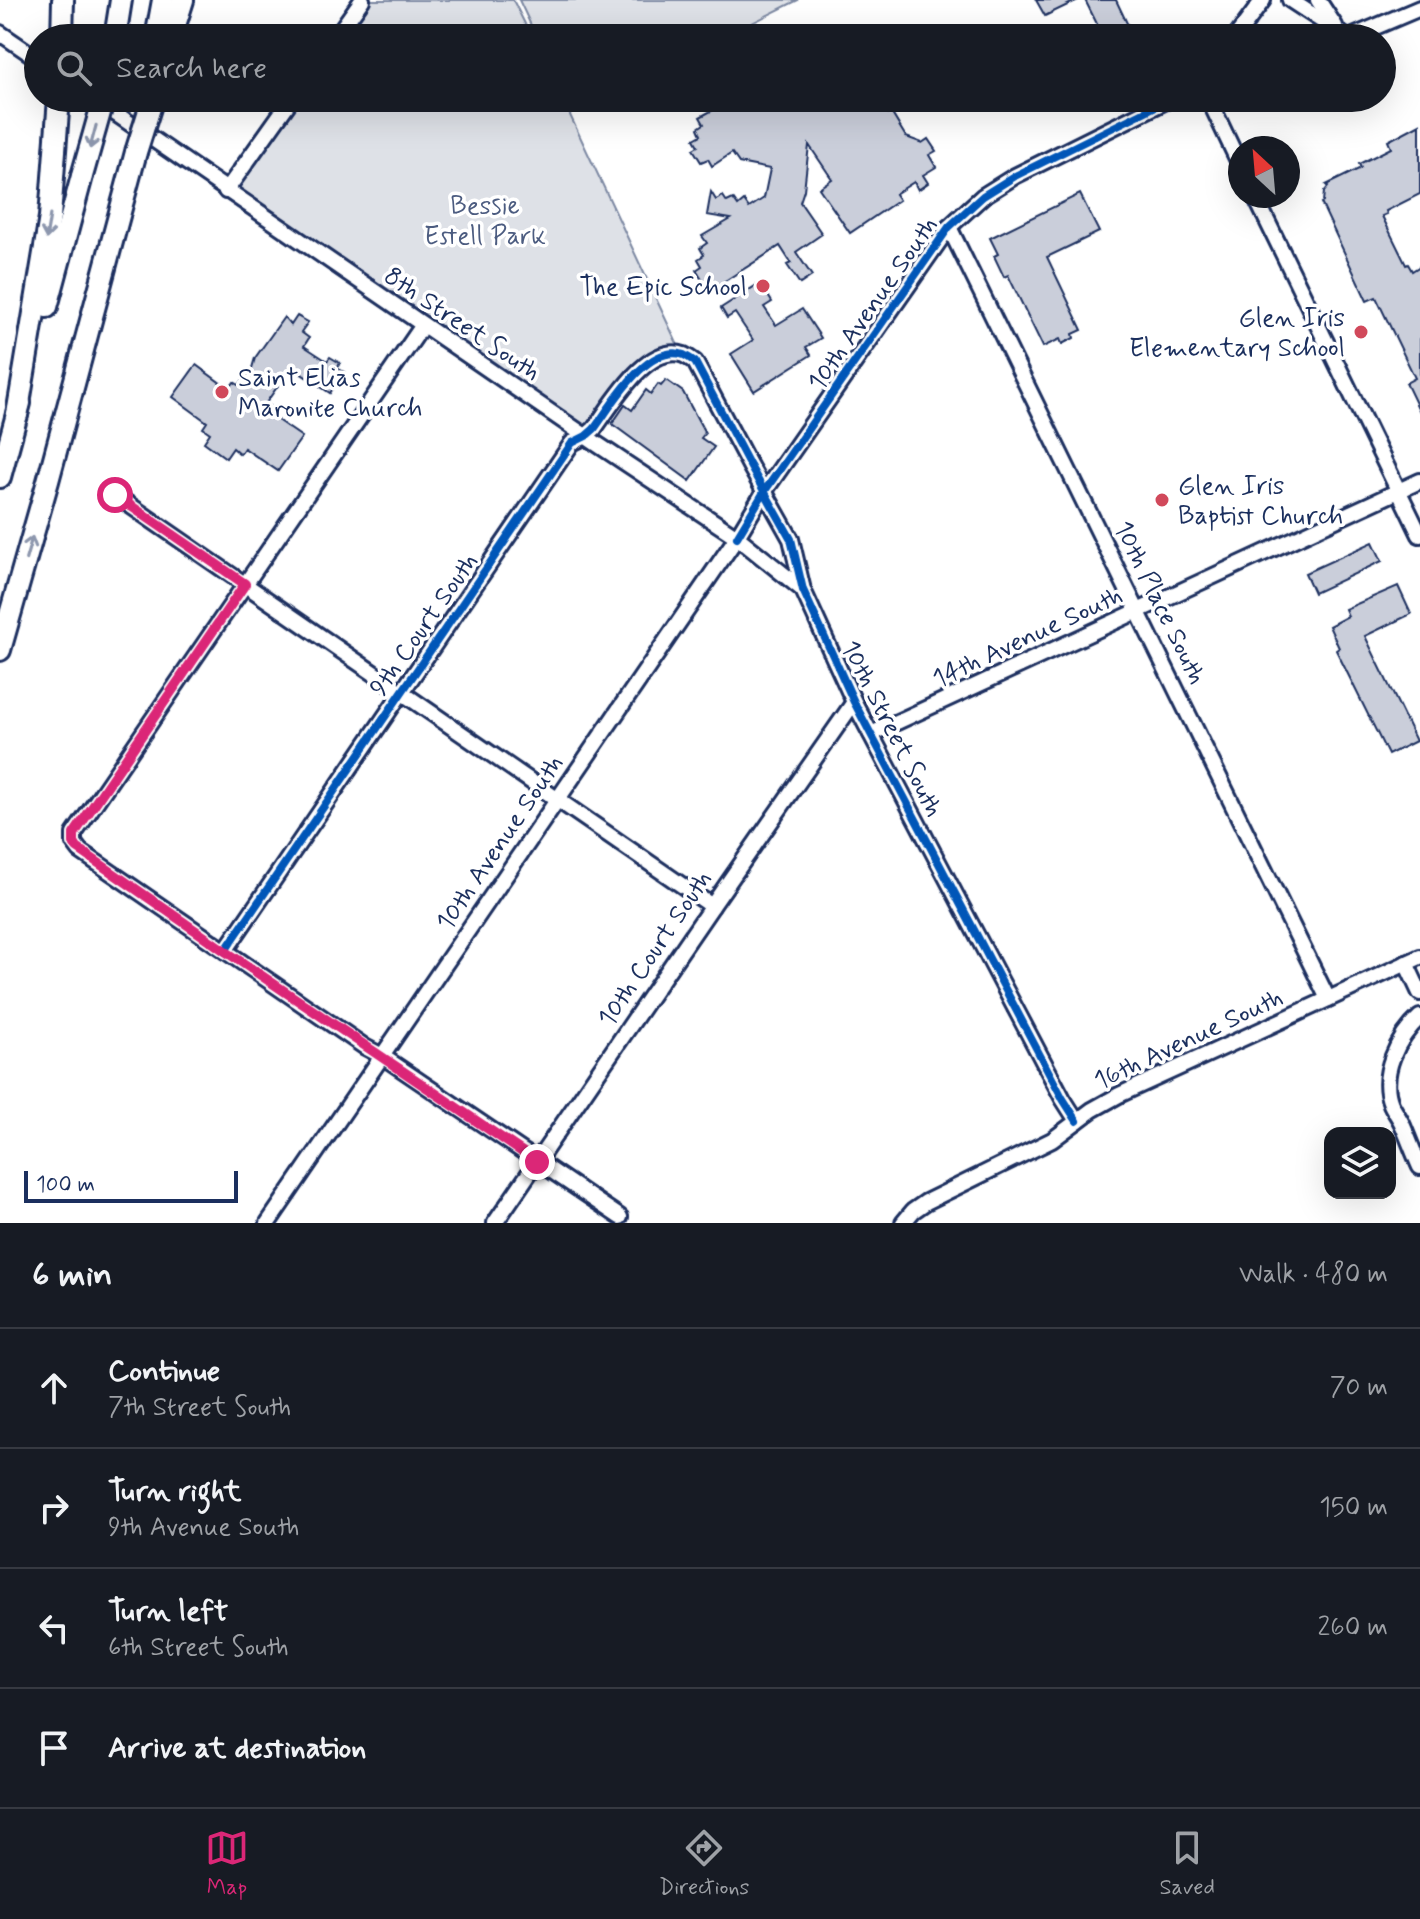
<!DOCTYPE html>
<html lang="en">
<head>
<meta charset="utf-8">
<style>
  body { margin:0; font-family:Mynerve,sans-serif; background:#20242c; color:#f1f3f6 }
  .controls { position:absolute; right:24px; bottom:24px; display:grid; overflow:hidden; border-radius:16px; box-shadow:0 8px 32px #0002 }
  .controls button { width:72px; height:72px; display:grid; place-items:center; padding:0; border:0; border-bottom:2px solid #363941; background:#171b24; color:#f1f3f6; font:40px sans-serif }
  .compass { position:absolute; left:1228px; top:136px; width:72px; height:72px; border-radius:50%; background:#171b24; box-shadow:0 8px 32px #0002; rotate:334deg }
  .scale { position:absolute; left:24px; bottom:20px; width:214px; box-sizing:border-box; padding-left:8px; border:4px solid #1b2f5e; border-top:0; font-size:22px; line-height:28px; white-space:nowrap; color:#1b2f5e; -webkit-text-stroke:6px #fff; paint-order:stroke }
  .stop { position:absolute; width:24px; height:24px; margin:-18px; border:6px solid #db2777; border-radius:50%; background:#fff }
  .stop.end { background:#db2777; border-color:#fff; box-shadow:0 2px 8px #0008 }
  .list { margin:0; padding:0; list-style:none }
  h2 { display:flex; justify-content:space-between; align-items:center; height:104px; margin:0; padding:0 32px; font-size:34px }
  h2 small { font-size:26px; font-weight:400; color:#9ea1a6 }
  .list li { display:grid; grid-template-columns:52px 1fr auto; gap:24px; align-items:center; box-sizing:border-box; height:120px; padding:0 32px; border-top:2px solid #363941 }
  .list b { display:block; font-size:30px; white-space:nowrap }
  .list p { margin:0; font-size:26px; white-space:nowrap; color:#9ea1a6 }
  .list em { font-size:26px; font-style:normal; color:#9ea1a6 }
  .icon { flex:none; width:44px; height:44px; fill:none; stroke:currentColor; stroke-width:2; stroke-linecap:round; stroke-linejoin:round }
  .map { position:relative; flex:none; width:1420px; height:1223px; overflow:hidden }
  .search { position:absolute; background:#171b24; box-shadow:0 8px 32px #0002; left:24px; right:24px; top:24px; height:88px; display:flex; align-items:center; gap:20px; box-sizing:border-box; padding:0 28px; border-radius:44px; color:#9ea1a6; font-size:30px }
  .sheet { height:584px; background:#171b24 }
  nav { display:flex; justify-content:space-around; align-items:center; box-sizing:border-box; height:112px; border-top:2px solid #363941; background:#171b24; font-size:22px; color:#9ea1a6 }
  nav a { display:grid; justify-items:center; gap:4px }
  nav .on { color:#db2777 }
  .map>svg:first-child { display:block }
</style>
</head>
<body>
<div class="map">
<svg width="1420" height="1223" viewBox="0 0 1420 1223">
  <rect width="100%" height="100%" fill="#fff"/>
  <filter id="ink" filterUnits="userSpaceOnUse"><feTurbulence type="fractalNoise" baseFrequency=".0125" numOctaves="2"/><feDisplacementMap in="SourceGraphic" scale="16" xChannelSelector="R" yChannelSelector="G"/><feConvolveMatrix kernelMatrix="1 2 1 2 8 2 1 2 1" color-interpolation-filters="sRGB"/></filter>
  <g filter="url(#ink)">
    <g fill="#dee1e7" stroke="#7c88a2" stroke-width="2">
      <polygon points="362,0 513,0 532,38 335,38"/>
      <polygon points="519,0 798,0 722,38 537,38"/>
      <polygon points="292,98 562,98 682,354 658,357 586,436 226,191"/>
    </g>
    <g fill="#caceda" stroke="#1b2f5e" stroke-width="2">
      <polygon points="1036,0 1078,0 1045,16"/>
      <polygon points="1085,0 1116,0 1134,38 1104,38"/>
      <polygon points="717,98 830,98 829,105 844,108 849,105 892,114 906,137 922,143 928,139 936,151 929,155 936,167 923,175 928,183 918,190 914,182 895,194 899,200 850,233 819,188 832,179 809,145 804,190 800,202 822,234 796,252 812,276 800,284 787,265 791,263 780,246 717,286 711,278 704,283 696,270 702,266 698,259 704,255 700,248 707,243 702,236 731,219 707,215 711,192 716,200 723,196 727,202 733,199 738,206 744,201 749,208 764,198 770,169 739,163 732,153 712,166 708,159 701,162 693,149 698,146 694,139 701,135 698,128 704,124 700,117 713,110"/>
      <polygon points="1420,124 1420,194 1386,211 1387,214 1382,216 1406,265 1408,264 1412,271 1420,266 1420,412 1406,383 1415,378 1376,297 1367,301 1321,203 1323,202 1324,192 1328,187 1326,185 1361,168 1359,164 1391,148 1388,141"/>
      <polygon points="1080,194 1099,232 1047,257 1082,330 1073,334 1074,338 1062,344 1060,339 1043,347 1008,275 1004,277 994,256 998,254 990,238"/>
      <polygon points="760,283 772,302 764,307 776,325 802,309 821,338 806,347 811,355 754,391 731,354 753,340 735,313 727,318 721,308"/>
      <polygon points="297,316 308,322 301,332 309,338 304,346 327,361 330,357 340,363 337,368 344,372 330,393 291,367 266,403 274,409 270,415 302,437 278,471 244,448 240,454 233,448 226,458 204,442 210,433 203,428 207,422 173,397 196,365 229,389 234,382 239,385 252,368 255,358 284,317 291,325"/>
      <polygon points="666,380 683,392 705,433 701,438 714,447 690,481 612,424 625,405 632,410 646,390 651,394 658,384 661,386"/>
      <polygon points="1373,542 1382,561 1314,593 1305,573"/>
      <polygon points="1398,586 1411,614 1365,636 1416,741 1388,755 1336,650 1339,648 1329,626 1348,616 1345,609"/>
    </g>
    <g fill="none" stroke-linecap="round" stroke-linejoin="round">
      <defs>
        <g id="minor">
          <polyline points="1290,0 1348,38"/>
          <polyline points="1318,0 1335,26"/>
          <polyline points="0,33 38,59"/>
          <polyline points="335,38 362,0"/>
          <polyline points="1235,38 1263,0"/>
          <polyline points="1349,38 1420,8"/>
          <polyline points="93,98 594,442 737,537 803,590"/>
          <polyline points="1203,98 1212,106 1240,165"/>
          <polyline points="226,191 292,98"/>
          <polyline points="1255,196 1420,535"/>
          <polyline points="949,227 1328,999"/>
          <polyline points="423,325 74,834 74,843 80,851 365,1047 382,1056 620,1217"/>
          <polyline points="115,495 712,906"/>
          <polyline points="871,734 1420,481"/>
          <path d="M225,951l347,-508 14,-7 8,-7c18,-24 53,-87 90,-74 4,2 7,4 11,7l55,104 41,73 12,51 51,112 209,397 14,22"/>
          <polyline points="1406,963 1420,993"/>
          <path d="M1420,1017c-22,20 -41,57 -29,87 3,7 9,14 12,22 6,14 11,28 17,41"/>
          <polyline points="268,1223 737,537 764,492 949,227 983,196 1015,176 1172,98"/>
          <polyline points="495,1223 712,906 854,702"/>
          <polyline points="903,1223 913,1211 926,1202 1052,1140 1092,1110 1119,1095 1420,957"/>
        </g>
        <g id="highway">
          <polyline points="62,38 63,0"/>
          <polyline points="115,38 121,0"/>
          <polyline points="156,38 163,0"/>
          <polyline points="171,38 183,0"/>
          <polyline points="47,307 82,176"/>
          <polyline points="17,415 50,217 59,98"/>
          <polyline points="0,477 20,403"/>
          <polyline points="0,650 48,481 136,152"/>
        </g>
      </defs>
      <use href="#minor" stroke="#1b2f5e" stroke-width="20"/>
      <use href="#highway" stroke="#1b2f5e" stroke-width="26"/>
      <use href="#minor" stroke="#fff" stroke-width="14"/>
      <use href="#highway" stroke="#fff" stroke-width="20"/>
      <defs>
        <g id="highway-bridge">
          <polyline points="136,152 153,98"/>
          <polyline points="82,176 104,98"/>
        </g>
      </defs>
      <use href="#highway-bridge" stroke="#1b2f5e" stroke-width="26" stroke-linecap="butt"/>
      <use href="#highway-bridge" stroke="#fff" stroke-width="20"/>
      <defs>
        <g id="cycleway">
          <polyline points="737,537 764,492 949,227 983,196 1015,176 1172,98"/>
          <path d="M225,951l347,-508 14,-7 8,-7c18,-24 53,-87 90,-74 4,2 7,4 11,7l55,104 41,73 12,51 51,112 209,397 14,22"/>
        </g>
      </defs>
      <use href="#cycleway" stroke="#fff" stroke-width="13"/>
      <use href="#cycleway" stroke="#0057b8" stroke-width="8"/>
    </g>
    <defs><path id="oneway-shaft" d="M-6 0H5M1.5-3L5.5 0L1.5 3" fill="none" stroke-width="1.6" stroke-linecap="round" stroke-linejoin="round" transform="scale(2)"/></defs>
    <g stroke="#8d97ae">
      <use href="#oneway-shaft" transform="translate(93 137) rotate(105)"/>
      <use href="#oneway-shaft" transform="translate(48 227) rotate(99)"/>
      <use href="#oneway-shaft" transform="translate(29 548) rotate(-74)"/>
    </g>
  </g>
  <g fill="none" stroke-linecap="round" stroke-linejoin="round" filter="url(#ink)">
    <polyline stroke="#db2777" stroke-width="10" points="115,495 245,584 74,834 74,843 77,848 225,951 537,1162"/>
  </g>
  <g fill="#d1495b" stroke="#fff" stroke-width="3">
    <circle cx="763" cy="286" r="8"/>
    <circle cx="1361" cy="332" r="8"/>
    <circle cx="222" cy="392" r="8"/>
    <circle cx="1162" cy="500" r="8"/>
  </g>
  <g text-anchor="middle" stroke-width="7" stroke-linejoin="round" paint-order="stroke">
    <g font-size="26" fill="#4c5c80" stroke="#fff">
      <text x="485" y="214">Bessie<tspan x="485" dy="30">Estell Park</tspan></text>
    </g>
    <g font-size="26" fill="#1b2f5e" stroke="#fff" text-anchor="end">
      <text x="747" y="295">The Epic School</text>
      <text x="1345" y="326">Glen Iris<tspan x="1345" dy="30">Elementary School</tspan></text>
      <text x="238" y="386" text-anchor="start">Saint Elias<tspan x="238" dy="30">Maronite Church</tspan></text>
      <text x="1178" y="494" text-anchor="start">Glen Iris<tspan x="1178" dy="30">Baptist Church</tspan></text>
    </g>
    <g font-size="26" fill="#1b2f5e" stroke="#fff">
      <text transform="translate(872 303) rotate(-55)" y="9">10th Avenue South</text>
      <text transform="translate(463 323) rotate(34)" y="9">8th Street South</text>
      <text transform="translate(1161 602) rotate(64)" y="9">10th Place South</text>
      <text transform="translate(423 624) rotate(-55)" y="9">9th Court South</text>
      <text transform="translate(1027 636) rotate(-25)" y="9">14th Avenue South</text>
      <text transform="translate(893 728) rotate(63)" y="9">10th Street South</text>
      <text transform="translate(499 842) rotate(-56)" y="9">10th Avenue South</text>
      <text transform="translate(654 948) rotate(-56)" y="9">10th Court South</text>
      <text transform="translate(1188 1038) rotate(-25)" y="9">16th Avenue South</text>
    </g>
  </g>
</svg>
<div class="controls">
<button><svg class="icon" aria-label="layers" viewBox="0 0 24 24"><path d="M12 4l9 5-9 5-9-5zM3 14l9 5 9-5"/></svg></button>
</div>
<svg class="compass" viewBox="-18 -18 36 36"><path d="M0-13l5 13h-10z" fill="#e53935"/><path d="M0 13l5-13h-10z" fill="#9ea1a6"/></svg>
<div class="scale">100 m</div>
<div class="stop" style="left:115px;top:495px"></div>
<div class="stop end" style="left:537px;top:1162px"></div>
<div class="search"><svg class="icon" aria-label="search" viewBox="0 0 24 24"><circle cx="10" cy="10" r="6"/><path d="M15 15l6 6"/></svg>Search here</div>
</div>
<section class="sheet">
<h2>6 min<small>Walk · 480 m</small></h2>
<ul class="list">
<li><svg class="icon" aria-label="ahead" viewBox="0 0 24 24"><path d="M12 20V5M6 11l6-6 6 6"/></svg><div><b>Continue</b><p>7th Street South</p></div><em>70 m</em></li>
<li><svg class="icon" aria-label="right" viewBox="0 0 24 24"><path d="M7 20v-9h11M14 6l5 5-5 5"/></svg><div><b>Turn right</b><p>9th Avenue South</p></div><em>150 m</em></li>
<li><svg class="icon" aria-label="left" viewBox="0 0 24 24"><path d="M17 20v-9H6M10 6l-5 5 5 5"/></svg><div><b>Turn left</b><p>6th Street South</p></div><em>260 m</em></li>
<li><svg class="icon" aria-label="arrive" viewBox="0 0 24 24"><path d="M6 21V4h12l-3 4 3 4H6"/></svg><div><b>Arrive at destination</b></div></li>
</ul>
</section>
<nav>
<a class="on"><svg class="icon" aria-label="map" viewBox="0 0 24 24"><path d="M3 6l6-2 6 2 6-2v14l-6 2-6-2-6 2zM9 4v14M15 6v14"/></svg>Map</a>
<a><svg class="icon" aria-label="directions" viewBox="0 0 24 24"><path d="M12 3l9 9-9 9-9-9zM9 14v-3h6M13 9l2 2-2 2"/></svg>Directions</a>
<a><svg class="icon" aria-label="saved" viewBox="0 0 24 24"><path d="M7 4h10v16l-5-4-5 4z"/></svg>Saved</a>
</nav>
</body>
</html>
